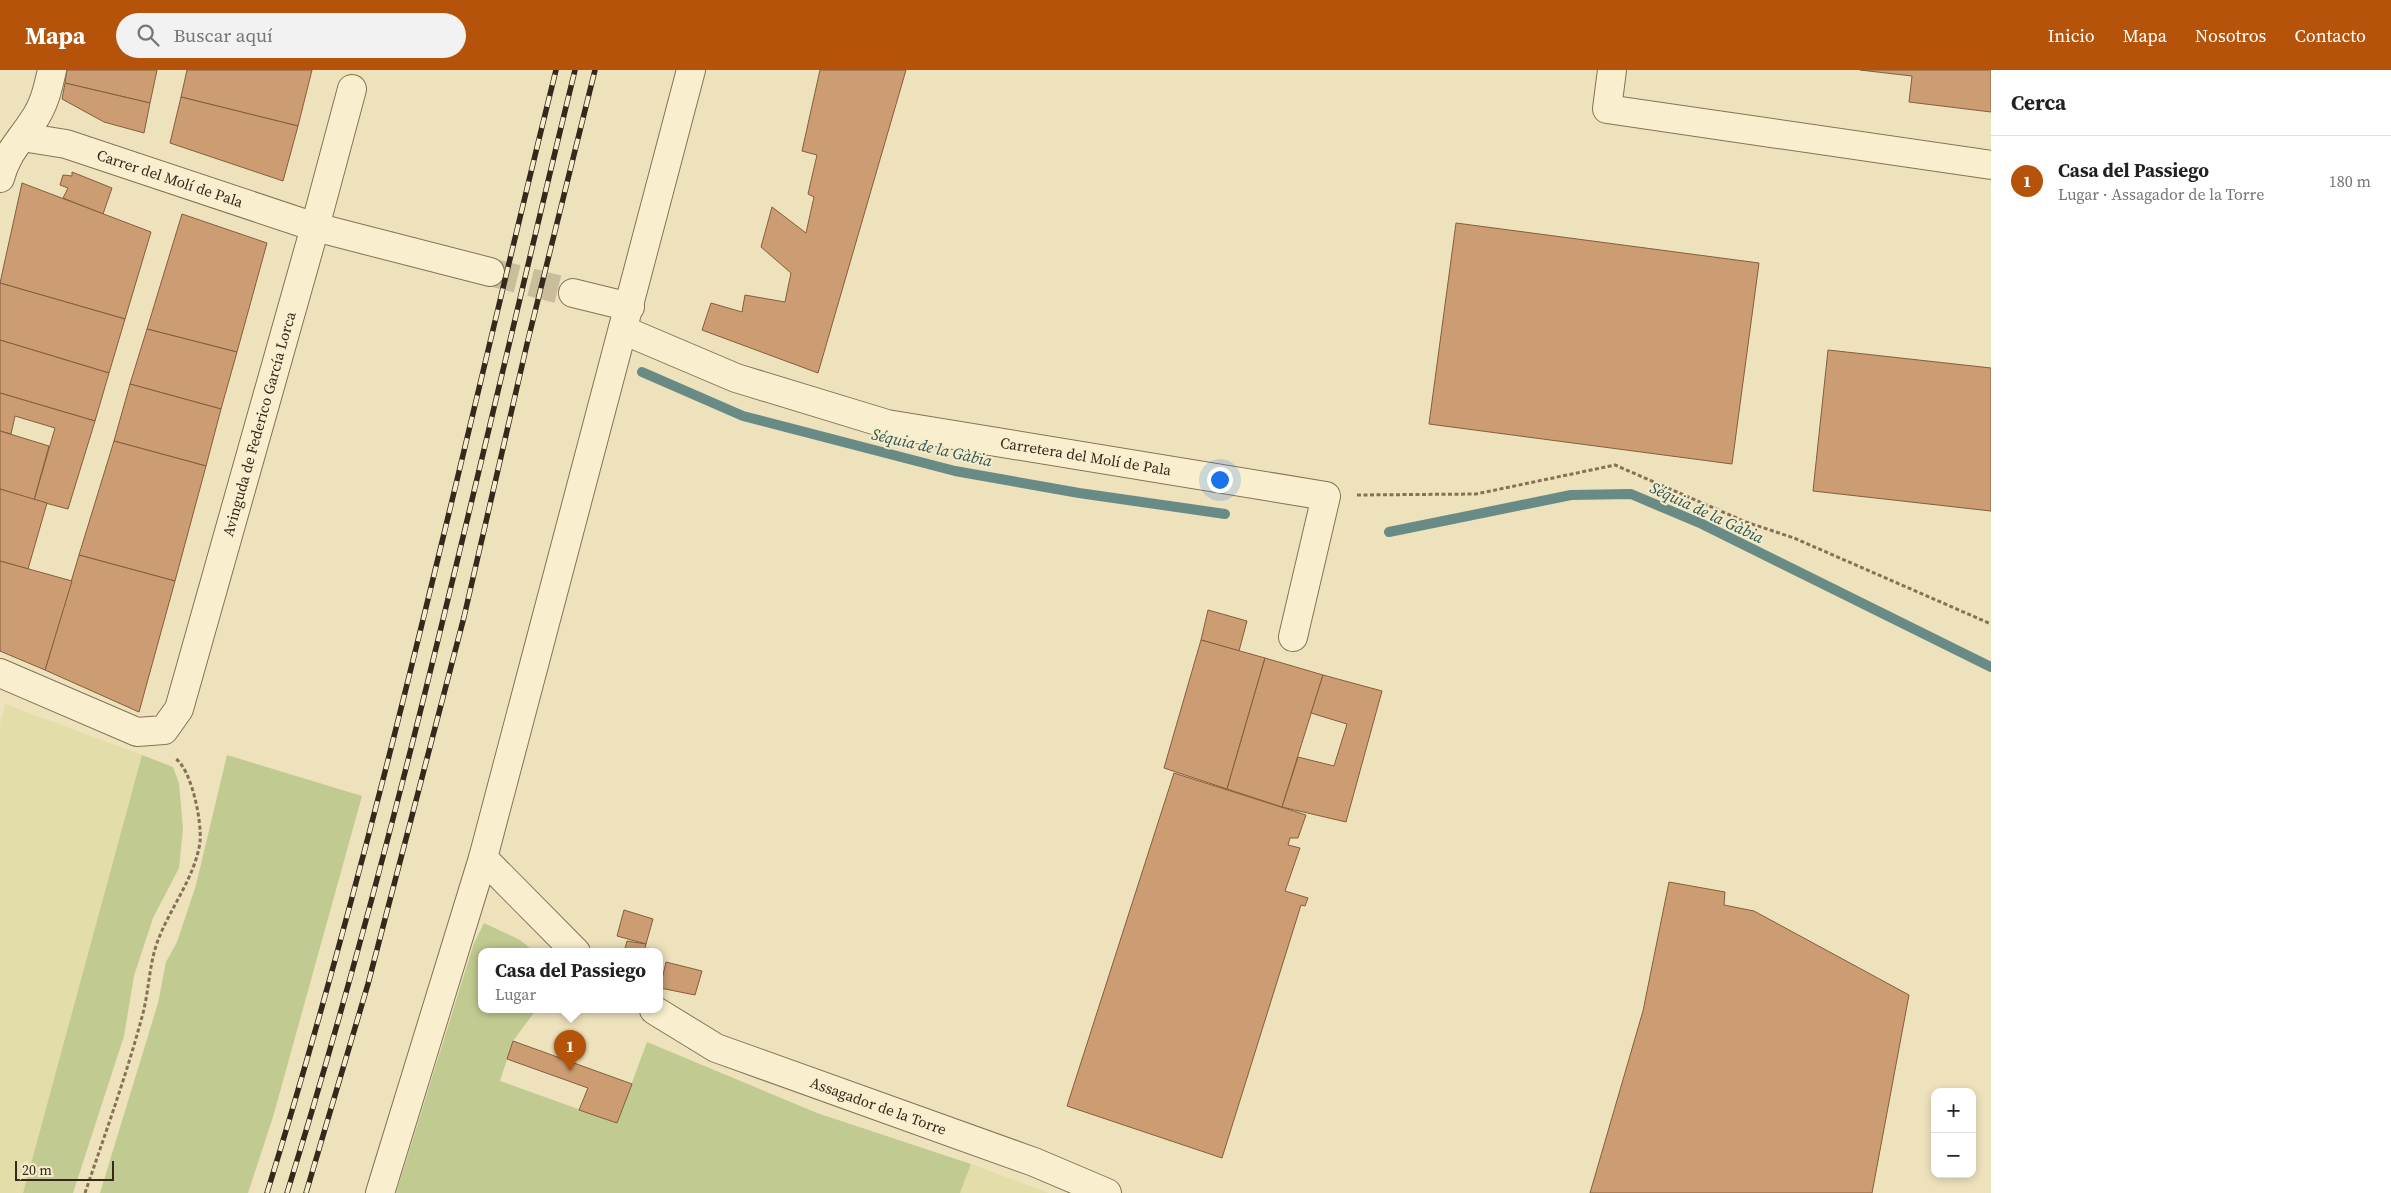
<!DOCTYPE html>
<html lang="es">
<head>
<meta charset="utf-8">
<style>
  body { margin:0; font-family:"Source Serif 4",serif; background:#f2f2f2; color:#222 }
  .controls { position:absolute; right:15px; bottom:15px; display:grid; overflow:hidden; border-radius:10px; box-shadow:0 2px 8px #0003 }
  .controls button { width:45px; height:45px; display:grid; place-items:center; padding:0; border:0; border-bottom:1px solid #e0e0e0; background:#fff; color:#222; font:25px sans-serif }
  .scale { position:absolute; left:15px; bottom:12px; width:99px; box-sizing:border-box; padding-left:5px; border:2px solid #34291b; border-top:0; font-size:14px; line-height:18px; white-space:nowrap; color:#34291b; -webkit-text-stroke:4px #f5eccc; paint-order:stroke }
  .you { position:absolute; left:1219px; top:409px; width:18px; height:18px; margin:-12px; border:4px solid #fff; border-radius:50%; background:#1a73e8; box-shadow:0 0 0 8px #1a73e833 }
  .badge { display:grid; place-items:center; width:32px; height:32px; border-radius:50%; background:#b45309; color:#fff; font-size:16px; font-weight:700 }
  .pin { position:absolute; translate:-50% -41px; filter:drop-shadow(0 1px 2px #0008) }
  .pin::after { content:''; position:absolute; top:26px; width:18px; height:15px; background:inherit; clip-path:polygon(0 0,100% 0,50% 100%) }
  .popup { position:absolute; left:478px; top:878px; width:185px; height:65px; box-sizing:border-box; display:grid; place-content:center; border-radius:10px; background:#fff; filter:drop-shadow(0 1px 4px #0005); font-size:16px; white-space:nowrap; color:#767676 }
  .popup b { font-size:19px; color:#222 }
  .popup::after { content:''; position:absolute; left:50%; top:100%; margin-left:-10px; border:10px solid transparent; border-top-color:#fff }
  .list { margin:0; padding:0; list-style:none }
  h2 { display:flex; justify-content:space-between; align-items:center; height:65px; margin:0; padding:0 20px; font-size:21px }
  h2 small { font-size:16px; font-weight:400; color:#767676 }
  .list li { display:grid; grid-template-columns:32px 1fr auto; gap:15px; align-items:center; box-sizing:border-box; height:90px; padding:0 20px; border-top:1px solid #e0e0e0 }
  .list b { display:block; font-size:19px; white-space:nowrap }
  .list p { margin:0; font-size:16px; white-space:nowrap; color:#767676 }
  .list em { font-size:16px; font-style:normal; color:#767676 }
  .icon { flex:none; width:28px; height:28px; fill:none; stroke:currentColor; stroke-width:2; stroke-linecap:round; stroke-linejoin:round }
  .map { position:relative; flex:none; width:1991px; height:1123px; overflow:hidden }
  header { display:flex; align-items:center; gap:30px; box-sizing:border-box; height:70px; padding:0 25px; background:#b45309; color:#fff }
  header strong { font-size:24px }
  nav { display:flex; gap:28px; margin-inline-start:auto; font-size:18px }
  .search { width:350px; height:45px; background:#f2f2f2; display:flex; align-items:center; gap:12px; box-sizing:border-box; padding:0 18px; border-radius:28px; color:#767676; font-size:19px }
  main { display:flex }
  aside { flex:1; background:#fff }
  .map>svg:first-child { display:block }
</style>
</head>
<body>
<header>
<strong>Mapa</strong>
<div class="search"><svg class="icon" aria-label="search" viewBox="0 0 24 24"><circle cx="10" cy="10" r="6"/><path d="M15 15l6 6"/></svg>Buscar aquí</div>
<nav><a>Inicio</a><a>Mapa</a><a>Nosotros</a><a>Contacto</a></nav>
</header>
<main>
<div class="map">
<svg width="1991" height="1123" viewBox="0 0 1991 1123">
  <rect width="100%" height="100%" fill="#eee2bc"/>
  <g fill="#e3ddaa">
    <polygon points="5,634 142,685 23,1123 0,1123 0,655"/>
    <polygon points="971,1094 1049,1123 960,1123"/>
  </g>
  <g fill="#c1cb91">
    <polygon points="142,685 173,697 179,713 183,759 179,798 153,848 134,906 124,966 73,1123 23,1123"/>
    <polygon points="227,685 362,726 273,1047 248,1123 100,1123 158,933 166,892 177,872 196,815"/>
    <polygon points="484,853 520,870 535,882 481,882 481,940 536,940 513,971 500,1011 617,1053 647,972 817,1043 971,1094 960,1123 396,1123 474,873"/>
  </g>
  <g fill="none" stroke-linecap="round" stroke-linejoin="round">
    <g stroke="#688c85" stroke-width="10">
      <polyline points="642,302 743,346 955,401 1079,423 1225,444"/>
      <polyline points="1389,462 1571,425 1631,424 1702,454 1991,597"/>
    </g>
  </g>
  <g fill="#cc9d72" stroke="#845d3c">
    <polygon points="67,0 157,0 150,33 65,13"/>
    <polygon points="187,0 312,0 298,56 181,27"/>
    <polygon points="820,0 906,0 818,303 702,260 711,233 742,242 745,225 785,232 791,203 761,177 772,137 806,163 814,127 808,124 817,85 802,81"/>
    <polygon points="1860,0 1991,0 1991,42 1909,32 1912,6"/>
    <polygon points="65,13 150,33 144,63 104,52 62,29"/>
    <polygon points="181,27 298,56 283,111 170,73"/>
    <polygon points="72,102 112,118 103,144 63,128 68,118 60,115 63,105 72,106"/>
    <polygon points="22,113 151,162 125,249 0,213"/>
    <polygon points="182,144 267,173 237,282 147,259"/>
    <polygon points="1456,153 1759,193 1732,394 1429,354"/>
    <polygon points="0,213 125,249 109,303 0,270"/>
    <polygon points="147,259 237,282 221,339 130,314"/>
    <polygon points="0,270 109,303 95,351 0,323"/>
    <polygon points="1828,280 1991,298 1991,441 1813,421"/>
    <polygon points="130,314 221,339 206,396 114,371"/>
    <polygon points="0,323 95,351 68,439 34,430 55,358 15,346 11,364 0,361"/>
    <polygon points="0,361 49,376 34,430 0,419"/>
    <polygon points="114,371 206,396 175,511 79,485"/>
    <polygon points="0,419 47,433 28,499 0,491"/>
    <polygon points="79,485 175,511 139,642 45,600"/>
    <polygon points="0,491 72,511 45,600 0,581"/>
    <polygon points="1208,540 1247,551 1239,581 1201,570"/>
    <polygon points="1201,570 1265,588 1227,719 1164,698"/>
    <polygon points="1265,588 1323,605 1282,737 1227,719"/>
    <polygon points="1323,605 1382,621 1346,752 1282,737 1298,687 1334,696 1347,654 1311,643"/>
    <polygon points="1174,703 1306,745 1298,768 1290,768 1288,775 1300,778 1285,821 1308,828 1305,836 1301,835 1222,1088 1067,1036"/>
    <polygon points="1669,812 1725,822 1724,835 1754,841 1909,925 1872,1123 1590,1123 1643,941"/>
    <polygon points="624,840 653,849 646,874 617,866"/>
    <polygon points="627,871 646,874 644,882 624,882"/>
    <polygon points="666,892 702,901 695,925 660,918"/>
    <polygon points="513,971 632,1014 617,1053 579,1040 588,1018 507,989"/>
  </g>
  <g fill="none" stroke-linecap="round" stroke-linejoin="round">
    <polyline stroke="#c9bd9c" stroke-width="28" stroke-dasharray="28 14" stroke-linecap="butt" points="490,202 573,223"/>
    <defs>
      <g id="minor">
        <polyline points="1612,0 1607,39 1991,95"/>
        <path id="s1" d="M22,67l44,7 249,83 175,45"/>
        <path d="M0,108c7,-26 19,-35 33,-57 11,-15 15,-33 19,-51"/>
        <polyline points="573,223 630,237"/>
        <path id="s2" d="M623,260l113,48 151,46 439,72 -33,141"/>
        <path id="s3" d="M0,603l137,59 27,-2 15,-21 136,-482 37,-138"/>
        <polyline points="483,788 576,882"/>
        <path id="s4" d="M654,940l62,38 318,114 73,31"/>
        <polyline points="380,1123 483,788 691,0"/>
      </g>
    </defs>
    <use href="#minor" stroke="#857256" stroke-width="30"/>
    <g stroke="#857256" stroke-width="3" stroke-dasharray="4 2.5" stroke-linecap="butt">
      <polyline points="1357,425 1476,424 1615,395 1746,452 1794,468 1991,554"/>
      <path d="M85,1123c20,-59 42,-119 58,-180 6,-23 6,-47 14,-70 12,-34 38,-65 43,-101 2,-20 -8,-72 -25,-84"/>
    </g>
    <use href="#minor" stroke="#f9efcf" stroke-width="28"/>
    <defs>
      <g id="rail">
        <path d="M267,1123c115,-370 196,-748 289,-1123"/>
        <path d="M287,1123c115,-369 196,-748 288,-1123"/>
        <polyline points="306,1123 368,914 464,547 527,274 595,0"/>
      </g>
    </defs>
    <use href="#rail" stroke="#34291b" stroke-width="5.5"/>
    <use href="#rail" stroke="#f5eccc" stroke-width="4" stroke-dasharray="11" stroke-linecap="butt"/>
  </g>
  <g text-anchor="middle" stroke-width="4" stroke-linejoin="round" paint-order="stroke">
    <g font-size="15" fill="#34291b" stroke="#f5eccc">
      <text dy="5" stroke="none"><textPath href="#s1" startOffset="154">Carrer del Molí de Pala</textPath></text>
      <text dy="5" stroke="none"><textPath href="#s3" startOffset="498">Avinguda de Federico García Lorca</textPath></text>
      <text dy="5" stroke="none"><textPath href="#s2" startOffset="482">Carretera del Molí de Pala</textPath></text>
      <text dy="5" stroke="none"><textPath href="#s4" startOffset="245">Assagador de la Torre</textPath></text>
    </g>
    <g font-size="16" font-style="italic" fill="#2a5454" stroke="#f5eccc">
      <text transform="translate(932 377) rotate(13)" y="6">Séquia de la Gàbia</text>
      <text transform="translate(1707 442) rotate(25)" y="6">Séquia de la Gàbia</text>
    </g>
  </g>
</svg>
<div class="controls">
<button>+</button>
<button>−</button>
</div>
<div class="scale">20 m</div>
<div class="you"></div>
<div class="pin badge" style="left:570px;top:1001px">1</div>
<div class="popup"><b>Casa del Passiego</b>Lugar</div>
</div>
<aside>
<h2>Cerca<small></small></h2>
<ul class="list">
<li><span class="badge">1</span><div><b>Casa del Passiego</b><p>Lugar · Assagador de la Torre</p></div><em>180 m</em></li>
</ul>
</aside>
</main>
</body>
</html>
